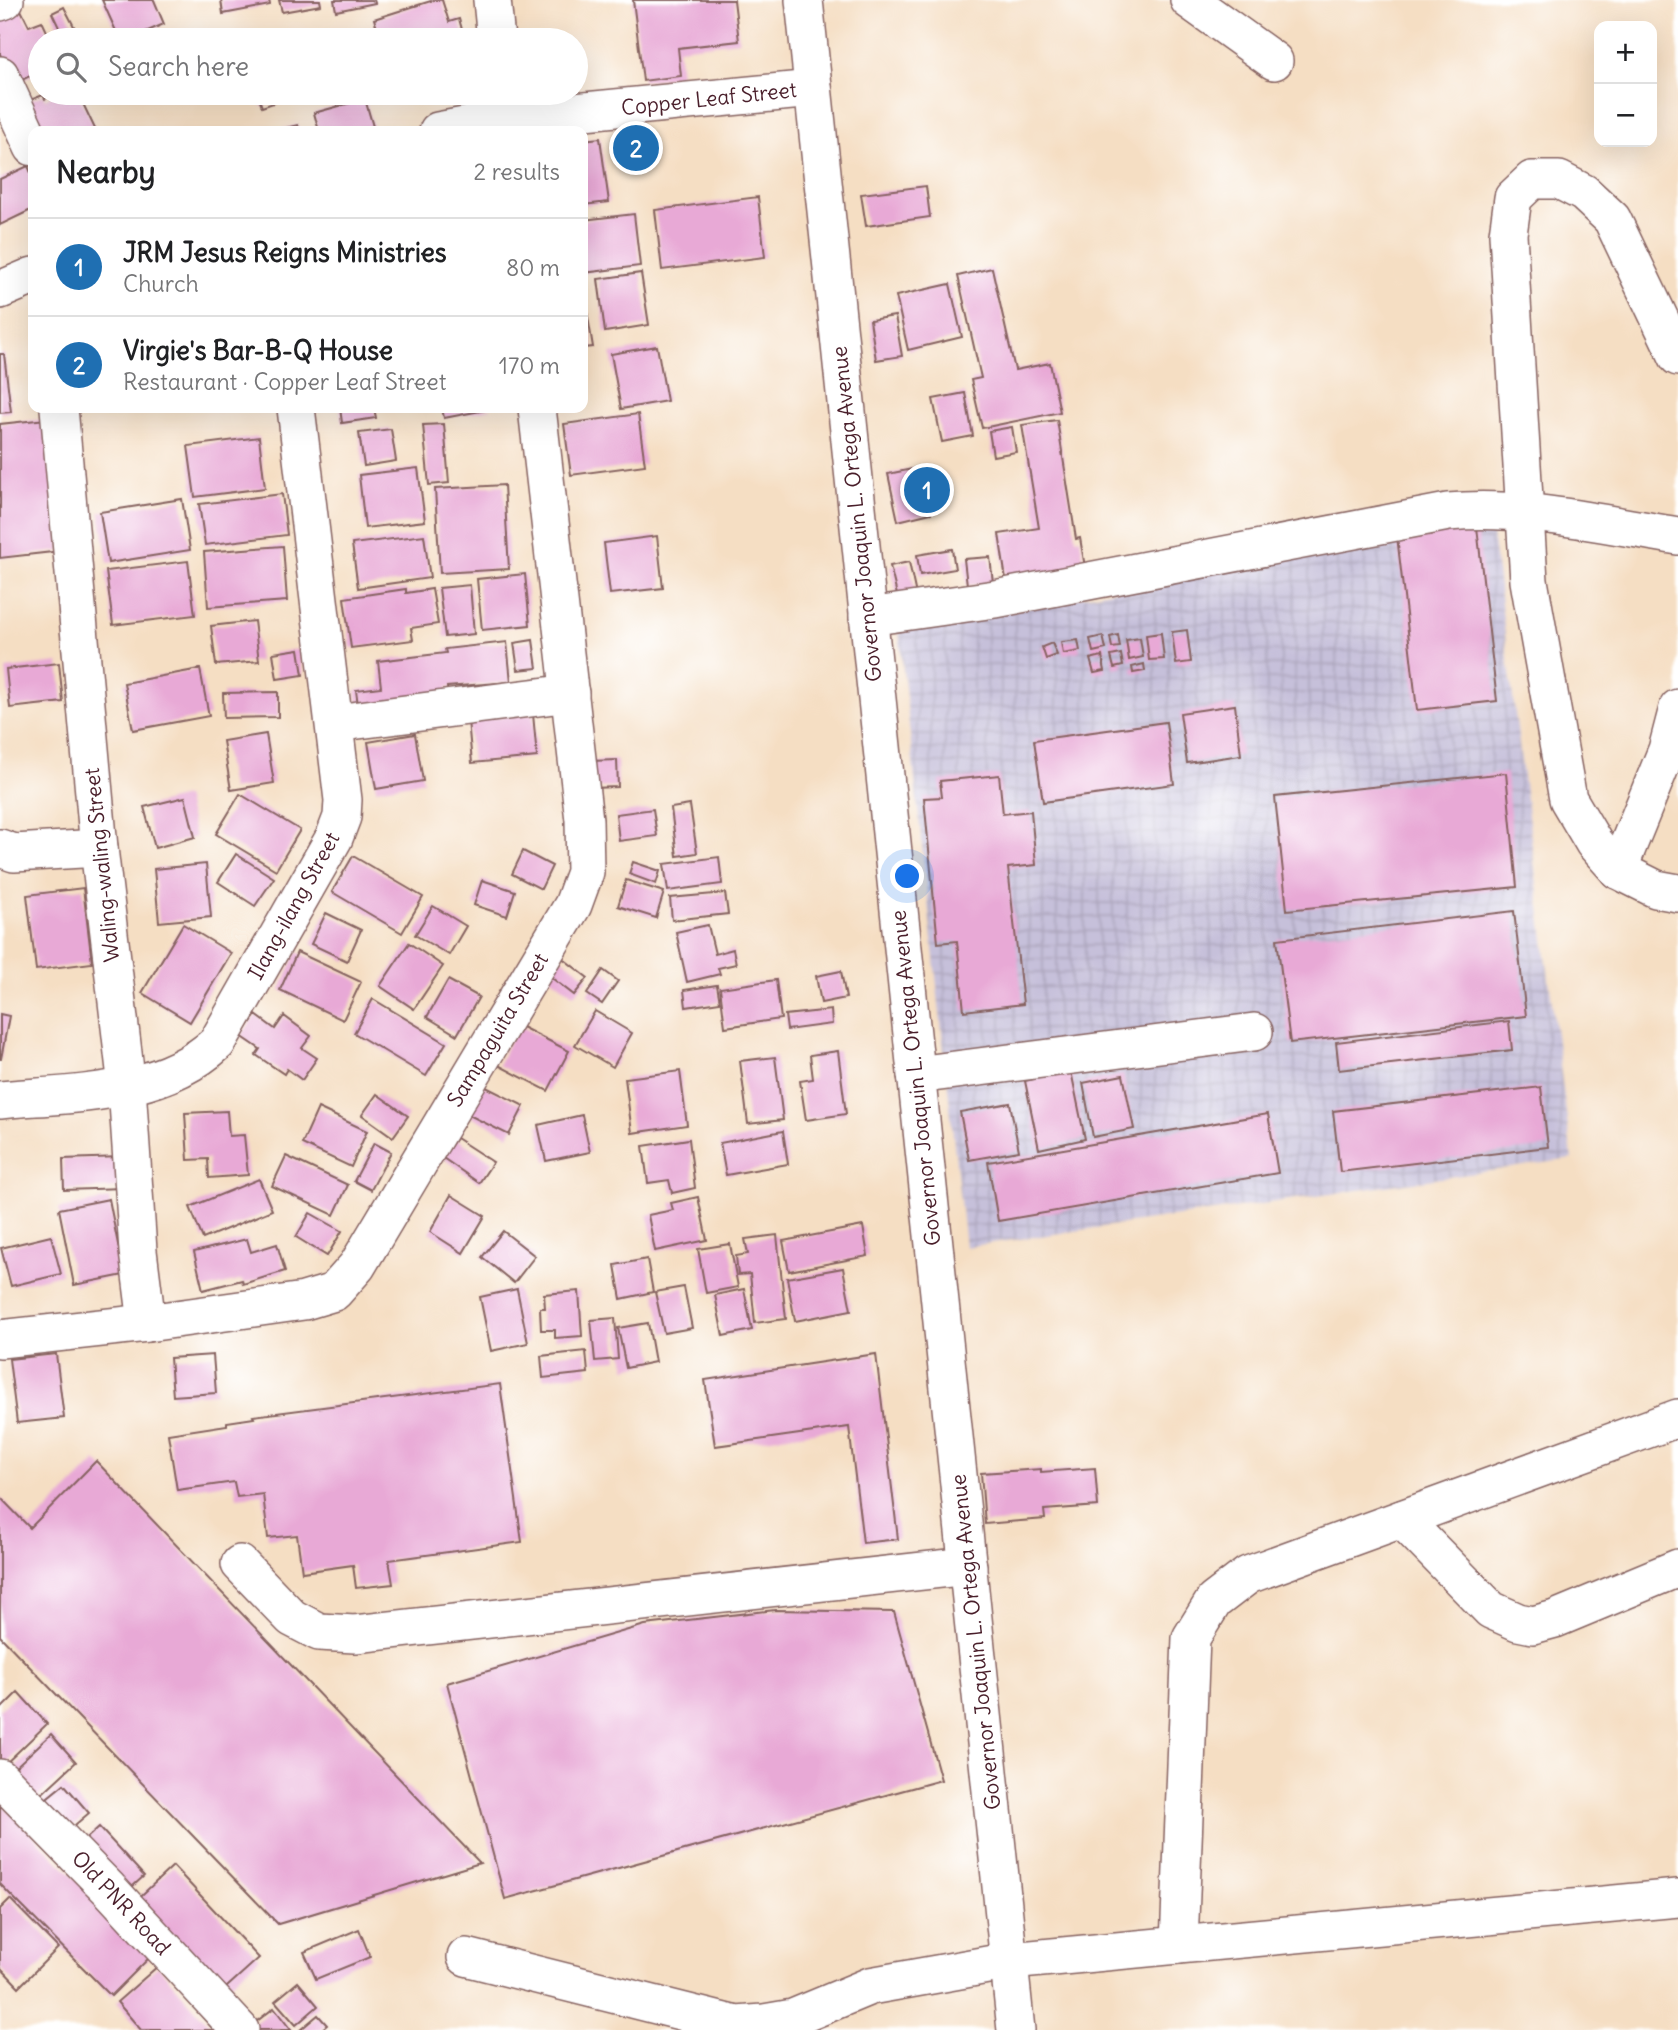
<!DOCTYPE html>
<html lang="en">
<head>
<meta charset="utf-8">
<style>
  body { margin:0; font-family:Delius,sans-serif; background:#f6f6f6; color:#202124 }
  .controls { position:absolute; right:21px; top:21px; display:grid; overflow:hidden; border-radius:14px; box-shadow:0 7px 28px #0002 }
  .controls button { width:63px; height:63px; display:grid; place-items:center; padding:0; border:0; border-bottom:2px solid #e0e0e0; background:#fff; color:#202124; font:35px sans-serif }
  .you { position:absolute; left:908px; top:877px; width:24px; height:24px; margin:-18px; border:5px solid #fff; border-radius:50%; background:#1a73e8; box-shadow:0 0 0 10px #1a73e833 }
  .badge { display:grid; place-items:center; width:46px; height:46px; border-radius:50%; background:#1f6fb2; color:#fff; font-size:23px; font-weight:700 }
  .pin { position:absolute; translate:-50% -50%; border:4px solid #fff; box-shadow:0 2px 7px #0006 }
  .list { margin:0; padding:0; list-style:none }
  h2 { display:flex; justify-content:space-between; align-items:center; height:91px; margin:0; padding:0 28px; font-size:30px }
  h2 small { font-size:23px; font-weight:400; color:#757577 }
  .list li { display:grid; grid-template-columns:46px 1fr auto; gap:21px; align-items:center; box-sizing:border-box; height:98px; padding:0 28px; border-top:2px solid #e0e0e0 }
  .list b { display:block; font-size:26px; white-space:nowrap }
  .list p { margin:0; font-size:23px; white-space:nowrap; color:#757577 }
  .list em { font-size:23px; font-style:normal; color:#757577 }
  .icon { flex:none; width:38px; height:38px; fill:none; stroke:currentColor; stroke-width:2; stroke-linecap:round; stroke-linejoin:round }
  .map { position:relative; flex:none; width:1678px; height:2030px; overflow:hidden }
  .search { position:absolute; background:#fff; box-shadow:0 7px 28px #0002; left:28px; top:28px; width:560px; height:77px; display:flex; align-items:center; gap:18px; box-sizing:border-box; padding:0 24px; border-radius:38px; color:#757577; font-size:26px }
  .panel { position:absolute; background:#fff; box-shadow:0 7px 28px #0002; left:28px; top:126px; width:560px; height:287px; border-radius:14px }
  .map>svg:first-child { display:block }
</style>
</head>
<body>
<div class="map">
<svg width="1678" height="2030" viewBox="0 0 1678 2030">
  <defs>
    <pattern id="industrial-grid" width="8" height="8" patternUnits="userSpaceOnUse" patternTransform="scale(1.75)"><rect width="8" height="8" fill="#c6c0da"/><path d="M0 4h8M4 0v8" fill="none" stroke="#aca5bb"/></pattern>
  </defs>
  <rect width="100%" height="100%" fill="#fff"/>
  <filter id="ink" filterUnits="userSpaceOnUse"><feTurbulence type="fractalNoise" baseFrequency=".0143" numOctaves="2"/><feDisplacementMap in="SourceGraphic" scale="14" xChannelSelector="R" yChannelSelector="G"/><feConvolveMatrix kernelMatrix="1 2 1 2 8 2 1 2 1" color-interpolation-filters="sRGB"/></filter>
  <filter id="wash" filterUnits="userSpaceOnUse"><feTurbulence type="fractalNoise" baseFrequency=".00686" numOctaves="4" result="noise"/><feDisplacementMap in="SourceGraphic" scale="28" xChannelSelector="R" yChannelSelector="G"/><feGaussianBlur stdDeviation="1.57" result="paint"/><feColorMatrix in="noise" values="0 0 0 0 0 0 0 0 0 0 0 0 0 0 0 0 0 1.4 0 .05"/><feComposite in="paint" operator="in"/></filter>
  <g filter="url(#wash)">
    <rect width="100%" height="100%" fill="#f5dec3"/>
    <polygon fill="url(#industrial-grid)" points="1490,517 1572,1159 965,1247 899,632"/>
    <g id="blocks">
      <g fill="#e8a9d6">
        <polygon points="102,0 154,0 164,24 127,40 120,40"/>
        <polygon points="221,0 269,0 270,5 223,14"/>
        <polygon points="279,0 320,0 321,5 282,12"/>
        <polygon points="334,0 374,0 375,3 336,11"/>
        <polygon points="434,0 442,0 449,22 459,19 465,40 381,40 374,19"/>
        <polygon points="633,0 734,0 739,41 678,48 681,76 643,81"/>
        <polygon points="64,7 81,40 65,40 52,13"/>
        <polygon points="20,8 29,26 42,21 51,40 40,40 40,71 14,84 0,54 0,18"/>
        <polygon points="56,93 78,93 96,131 32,131 20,104 43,95 45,99"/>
        <polygon points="257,93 283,93 285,99 262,107"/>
        <polygon points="393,93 418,93 418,94 395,100"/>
        <polygon points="365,99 374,130 319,131 314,113"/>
        <polygon points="298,125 300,131 278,131 278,130"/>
        <polygon points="600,138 609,202 583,205 583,140"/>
        <polygon points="28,166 33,177 33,209 0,225 0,179"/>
        <polygon points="926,186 930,217 866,226 861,194"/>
        <polygon points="758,197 765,257 662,270 655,210"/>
        <polygon points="634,214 640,266 583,273 583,220"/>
        <polygon points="992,268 1015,370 1050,363 1060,412 982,428 971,380 981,378 958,276"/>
        <polygon points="641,273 649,325 605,332 598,279"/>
        <polygon points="950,284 962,337 908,350 896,296"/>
        <polygon points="583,287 593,347 583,348"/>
        <polygon points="895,316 902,356 876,360 870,320"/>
        <polygon points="657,346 667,401 621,409 611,354"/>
        <polygon points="0,354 4,354 11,412 0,413"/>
        <polygon points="965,393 973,436 942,442 933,399"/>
        <polygon points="340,408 374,408 376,418 342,423"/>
        <polygon points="442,408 491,408 491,409 444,418"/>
        <polygon points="638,414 645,465 571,475 564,424"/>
        <polygon points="46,419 61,551 0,558 0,424"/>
        <polygon points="1057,420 1076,539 1080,538 1086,573 1007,586 999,534 1039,528 1022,425"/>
        <polygon points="444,424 449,483 429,485 423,425"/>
        <polygon points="1012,427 1016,452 993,456 989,431"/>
        <polygon points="391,429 396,461 364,466 359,433"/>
        <polygon points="259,437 265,488 195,497 188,446"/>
        <polygon points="922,467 931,513 898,521 888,474"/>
        <polygon points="418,468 425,521 365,528 359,475"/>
        <polygon points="504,485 509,569 440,573 435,489"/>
        <polygon points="282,494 287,535 205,545 199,504"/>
        <polygon points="182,499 190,550 108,563 100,512"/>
        <polygon points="1477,527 1497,701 1417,710 1397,536"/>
        <polygon points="424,535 430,578 358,588 352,544"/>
        <polygon points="657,536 663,588 610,594 604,543"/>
        <polygon points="283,546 287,601 208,607 204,552"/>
        <polygon points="952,549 955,569 920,575 917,555"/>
        <polygon points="990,557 993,583 967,585 964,559"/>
        <polygon points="188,561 195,615 113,625 106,571"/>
        <polygon points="909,562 916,595 898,599 890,566"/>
        <polygon points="525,574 530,625 482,630 477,579"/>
        <polygon points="470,585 474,634 445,637 439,588"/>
        <polygon points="406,589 406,593 432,589 438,624 411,628 413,640 351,648 344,598"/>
        <polygon points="254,621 259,661 216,665 211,626"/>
        <polygon points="1187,630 1191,662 1176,664 1172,632"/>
        <polygon points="1161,633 1164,659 1149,660 1146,635"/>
        <polygon points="1118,635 1120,647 1112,648 1110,637"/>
        <polygon points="1103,636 1106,649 1093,652 1090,639"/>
        <polygon points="1140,638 1143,657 1129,660 1126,640"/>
        <polygon points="533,640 537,668 518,670 514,643"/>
        <polygon points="1078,640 1080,651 1063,654 1061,642"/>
        <polygon points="507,642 511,682 447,687 449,703 359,713 356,690 381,687 378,661 446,653 445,649"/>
        <polygon points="1052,643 1057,655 1046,659 1042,647"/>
        <polygon points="299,649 303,675 277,679 273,653"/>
        <polygon points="1121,654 1123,666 1114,668 1111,656"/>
        <polygon points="1102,656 1105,671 1094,673 1090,659"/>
        <polygon points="59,663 63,702 10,708 6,669"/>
        <polygon points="1144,664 1145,671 1133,673 1132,667"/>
        <polygon points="200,669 209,716 133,730 124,683"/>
        <polygon points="278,692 278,717 224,718 223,693"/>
        <polygon points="1235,705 1241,755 1187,763 1180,713"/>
        <polygon points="533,714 537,757 472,763 468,720"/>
        <polygon points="1166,722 1174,784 1043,802 1034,740"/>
        <polygon points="266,734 274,783 231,790 223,741"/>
        <polygon points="415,734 423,781 376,789 368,742"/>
        <polygon points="617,760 618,787 591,788 590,761"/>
        <polygon points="1506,773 1517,887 1287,910 1275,797"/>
        <polygon points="999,775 1003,814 1031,811 1036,865 1008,868 1023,1004 964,1011 957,941 938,943 924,798 942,797 940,781"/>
        <polygon points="240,794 300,830 276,870 216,834"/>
        <polygon points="185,797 195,837 155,848 144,807"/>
        <polygon points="690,805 697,853 677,856 671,808"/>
        <polygon points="653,809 657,836 619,841 616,814"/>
        <polygon points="523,851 552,866 541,889 512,874"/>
        <polygon points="236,854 274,878 255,906 218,882"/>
        <polygon points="353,856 423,897 402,933 332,892"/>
        <polygon points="719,857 722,884 668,891 664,864"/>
        <polygon points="633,862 660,871 656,884 629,874"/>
        <polygon points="206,864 211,917 159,922 154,869"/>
        <polygon points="482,880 515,891 507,916 474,905"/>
        <polygon points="626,880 664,892 656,918 618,906"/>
        <polygon points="83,888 92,963 36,970 27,895"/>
        <polygon points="725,893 728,914 672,920 670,898"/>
        <polygon points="433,906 466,926 449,955 415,935"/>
        <polygon points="1514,911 1526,1016 1290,1043 1277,939"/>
        <polygon points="326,913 361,930 347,961 311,944"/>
        <polygon points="183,924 231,953 190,1022 142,993"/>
        <polygon points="708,925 715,954 733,949 736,964 718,968 720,974 687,982 676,932"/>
        <polygon points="409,943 443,966 414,1009 380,986"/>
        <polygon points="297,952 361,982 343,1020 280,990"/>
        <polygon points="561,957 588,978 574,995 548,975"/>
        <polygon points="603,970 618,981 602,1004 587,994"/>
        <polygon points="841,971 846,998 821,1003 816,976"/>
        <polygon points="448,980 479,997 457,1035 427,1017"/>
        <polygon points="776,980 781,1019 725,1027 720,988"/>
        <polygon points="717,985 720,1002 686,1007 684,990"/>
        <polygon points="373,999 446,1043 426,1076 354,1033"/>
        <polygon points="831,1010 832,1024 787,1030 785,1015"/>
        <polygon points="595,1011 632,1033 613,1067 575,1045"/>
        <polygon points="0,1014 9,1016 1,1059 0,1059"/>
        <polygon points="256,1015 275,1029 284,1016 311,1036 302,1048 317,1058 302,1080 287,1069 284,1074 256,1055 260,1049 241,1036"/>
        <polygon points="1509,1021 1512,1050 1339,1070 1336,1042"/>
        <polygon points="518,1025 569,1051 548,1091 498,1065"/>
        <polygon points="838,1051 846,1114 806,1120 800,1081 813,1079 810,1055"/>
        <polygon points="775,1057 783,1120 748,1124 740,1061"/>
        <polygon points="680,1071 687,1125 632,1133 625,1078"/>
        <polygon points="1071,1071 1085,1139 1039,1149 1025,1081"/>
        <polygon points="1123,1075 1134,1129 1093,1137 1083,1083"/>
        <polygon points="482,1085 524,1106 509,1135 467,1114"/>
        <polygon points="1541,1087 1548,1147 1340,1172 1333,1111"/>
        <polygon points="377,1094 408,1116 393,1137 362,1115"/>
        <polygon points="1010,1103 1019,1151 969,1160 960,1112"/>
        <polygon points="318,1108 367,1131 351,1167 302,1144"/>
        <polygon points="227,1111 229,1136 244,1135 248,1175 209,1178 208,1159 188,1160 185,1113"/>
        <polygon points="1268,1114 1278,1173 998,1221 988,1162"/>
        <polygon points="582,1115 590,1152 546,1161 538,1125"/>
        <polygon points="783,1131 788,1164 726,1175 720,1143"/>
        <polygon points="456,1138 493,1162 479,1183 443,1158"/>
        <polygon points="689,1139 695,1188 672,1193 669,1180 648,1183 643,1146"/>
        <polygon points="374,1143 391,1152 371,1190 354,1181"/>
        <polygon points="286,1156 348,1185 334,1215 272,1186"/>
        <polygon points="122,1157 123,1188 64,1190 63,1159"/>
        <polygon points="259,1179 272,1210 203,1239 190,1207"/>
        <polygon points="451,1195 485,1216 463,1253 430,1232"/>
        <polygon points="698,1197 707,1240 655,1251 648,1215 673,1210 671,1203"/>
        <polygon points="109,1199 124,1275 74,1285 59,1209"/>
        <polygon points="310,1213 342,1231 327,1256 296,1237"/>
        <polygon points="863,1226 868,1256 789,1271 783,1241"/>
        <polygon points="503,1231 535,1256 514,1283 482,1257"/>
        <polygon points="777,1235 786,1319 755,1323 750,1274 738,1275 736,1256 748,1254 745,1239"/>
        <polygon points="51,1236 61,1274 11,1286 1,1248"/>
        <polygon points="247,1239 251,1252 277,1244 285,1271 243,1284 242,1280 203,1290 194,1252"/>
        <polygon points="730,1244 738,1287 706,1293 698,1249"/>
        <polygon points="647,1259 653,1292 621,1299 615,1265"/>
        <polygon points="843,1268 851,1310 795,1321 787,1278"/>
        <polygon points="684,1287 692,1328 664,1333 655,1292"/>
        <polygon points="517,1289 528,1343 491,1351 480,1297"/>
        <polygon points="744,1289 752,1330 723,1336 715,1295"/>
        <polygon points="579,1291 582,1336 555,1338 555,1330 541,1330 540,1308 545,1308 544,1294"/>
        <polygon points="615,1318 618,1359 595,1361 591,1320"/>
        <polygon points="648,1323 655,1362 626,1368 618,1328"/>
        <polygon points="586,1351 588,1373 543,1378 541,1356"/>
        <polygon points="56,1354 64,1418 17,1423 9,1359"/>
        <polygon points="876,1354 898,1539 863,1543 849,1427 715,1446 705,1380"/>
        <polygon points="213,1355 216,1393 173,1396 170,1358"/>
        <polygon points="500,1384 522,1542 389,1560 393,1584 356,1588 353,1565 302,1572 297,1535 268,1538 263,1494 237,1497 234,1482 177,1490 168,1434 227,1425 227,1422 254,1418 253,1416"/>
        <polygon points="96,1461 480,1863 278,1924 0,1636 0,1497 30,1528"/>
        <polygon points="1095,1468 1098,1506 1044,1510 1045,1519 985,1524 981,1473 1041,1469 1041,1472"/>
        <polygon points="775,1610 894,1612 941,1780 505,1899 447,1683 645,1625"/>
        <polygon points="18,1692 47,1724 2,1767 0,1765 0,1710"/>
        <polygon points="51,1734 76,1762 35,1800 10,1772"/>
        <polygon points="64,1784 89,1813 62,1836 37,1806"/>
        <polygon points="0,1802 152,1955 111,1996 0,1884"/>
        <polygon points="99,1827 144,1876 122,1896 77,1847"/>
        <polygon points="173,1866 259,1958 217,1996 132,1904"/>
        <polygon points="10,1899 58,1948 19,1987 0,1967 0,1909"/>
        <polygon points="359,1929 370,1957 316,1979 304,1952"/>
        <polygon points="158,1966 214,2030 141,2030 117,2002"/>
        <polygon points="298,1982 318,2006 296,2025 275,2001"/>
        <polygon points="274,2008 291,2030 256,2030 252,2025"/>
        <polygon points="318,2015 327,2025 321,2030 300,2030"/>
      </g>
    </g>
  </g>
  <g filter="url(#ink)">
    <use href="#blocks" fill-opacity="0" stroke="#866260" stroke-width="2"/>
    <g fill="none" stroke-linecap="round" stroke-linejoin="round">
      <defs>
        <g id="minor">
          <polyline points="492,0 496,40"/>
          <polyline points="804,0 1016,2030"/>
          <polyline points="1189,0 1274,61"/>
          <polyline points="0,2 5,0"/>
          <polyline points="0,75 33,147"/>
          <polyline points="438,131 502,119 813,89"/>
          <polyline points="0,290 33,276"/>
          <polyline points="1678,357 1612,219 1584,193 1559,180 1532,180 1513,198 1508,234 1529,581 1568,799 1594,843 1618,870 1656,889 1678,893"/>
          <polyline points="59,408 99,848 127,1087 138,1251 147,1323"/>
          <path d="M868,617l127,-18 453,-87c77,-7 154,12 230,24"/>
          <polyline points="335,723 570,693"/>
          <polyline points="0,848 14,853 99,848"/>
          <polyline points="1618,870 1667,750 1678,708"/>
          <polyline points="916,1075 1254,1032"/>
          <path d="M0,1100c73,-7 160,-4 217,-57l117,-205 8,-21 1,-17 -47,-392"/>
          <polyline points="0,1339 147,1323 304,1301 334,1292 357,1266 573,905 585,872 584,820 537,408"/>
          <polyline points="1402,1519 1491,1610 1518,1622 1533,1625 1555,1619 1678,1568"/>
          <polyline points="240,1564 292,1618 319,1632 355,1634 968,1566"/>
          <polyline points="0,1778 109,1889 240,2030"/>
          <polyline points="1179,1945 1191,1638 1214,1601 1248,1575 1678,1418"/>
          <polyline points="466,1957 736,2025 764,2023 793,2018 870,1986 1010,1961 1678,1898"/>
        </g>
      </defs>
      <use href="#minor" stroke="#866260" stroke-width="40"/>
      <use href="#minor" stroke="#fff" stroke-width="37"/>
    </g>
  </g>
  <g text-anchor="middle" stroke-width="5" stroke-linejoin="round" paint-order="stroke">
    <g font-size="21" fill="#4a1f2b" stroke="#fff">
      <text transform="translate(709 99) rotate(-6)" y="7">Copper Leaf Street</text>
      <text transform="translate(857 514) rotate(-96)" y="7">Governor Joaquin L. Ortega Avenue</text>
      <text transform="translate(102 865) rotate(-96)" y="7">Waling-waling Street</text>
      <text transform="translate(294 906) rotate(-61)" y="7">Ilang-ilang Street</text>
      <text transform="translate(498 1030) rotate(-59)" y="7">Sampaguita Street</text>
      <text transform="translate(916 1078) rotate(-96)" y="7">Governor Joaquin L. Ortega Avenue</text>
      <text transform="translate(976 1642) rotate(-96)" y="7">Governor Joaquin L. Ortega Avenue</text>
      <text transform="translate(121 1903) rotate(47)" y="7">Old PNR Road</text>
    </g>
  </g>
</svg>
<div class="controls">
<button>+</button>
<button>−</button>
</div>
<div class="you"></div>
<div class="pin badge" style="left:927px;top:490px">1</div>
<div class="pin badge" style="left:636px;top:148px">2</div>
<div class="search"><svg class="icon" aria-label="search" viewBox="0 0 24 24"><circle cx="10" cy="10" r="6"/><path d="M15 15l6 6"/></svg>Search here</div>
<section class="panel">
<h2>Nearby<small>2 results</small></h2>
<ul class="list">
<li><span class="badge">1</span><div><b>JRM Jesus Reigns Ministries</b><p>Church</p></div><em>80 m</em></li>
<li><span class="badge">2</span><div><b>Virgie's Bar-B-Q House</b><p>Restaurant · Copper Leaf Street</p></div><em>170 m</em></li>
</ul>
</section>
</div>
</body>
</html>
